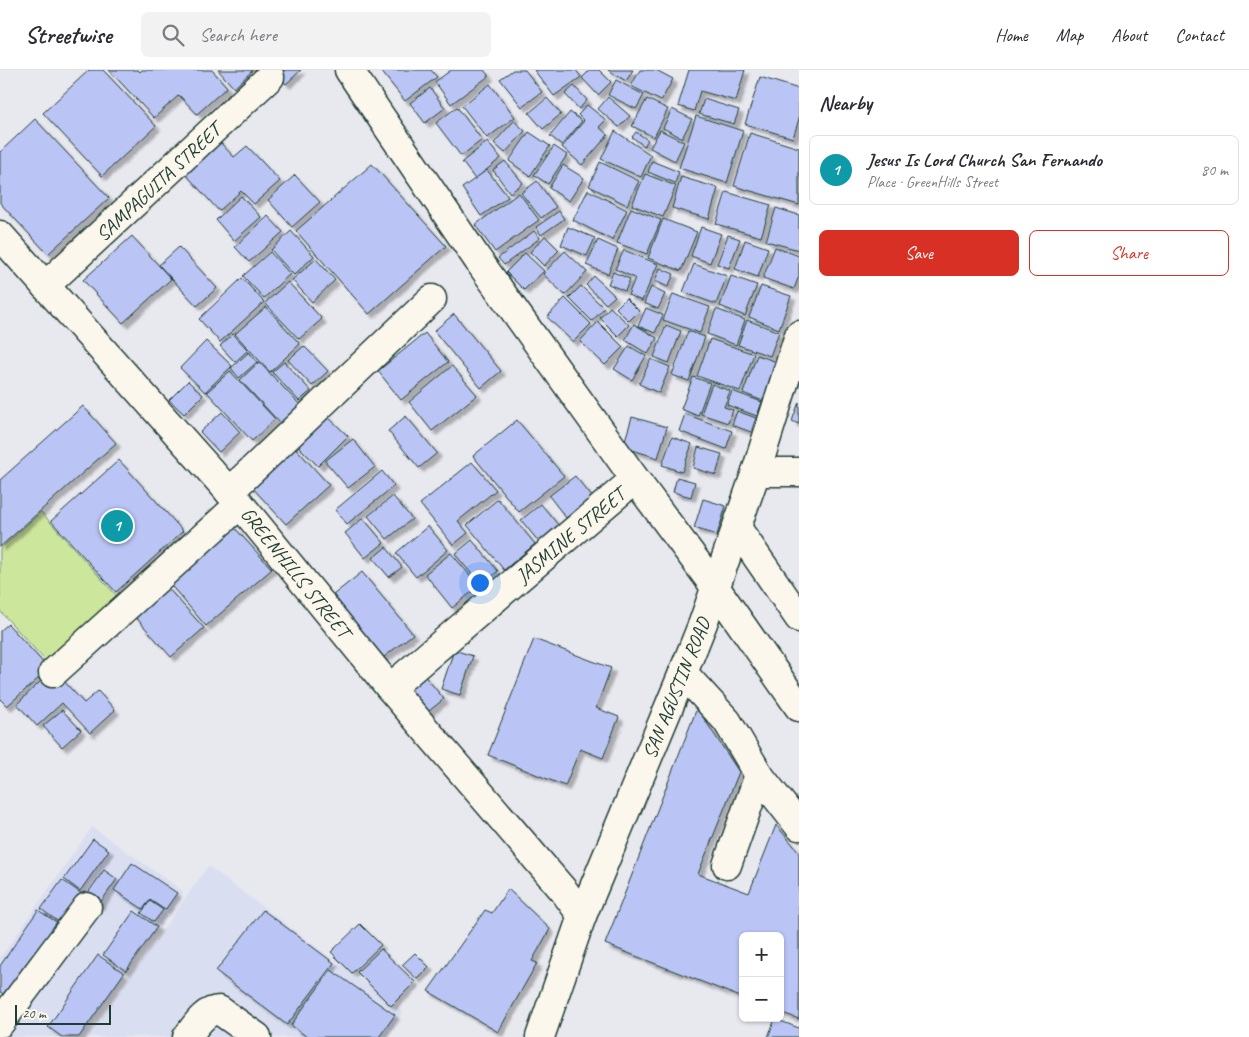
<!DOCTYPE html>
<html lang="en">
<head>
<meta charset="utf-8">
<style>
  body { margin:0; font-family:Caveat,sans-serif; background:#f2f2f3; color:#2b2b33 }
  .controls { position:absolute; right:15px; bottom:15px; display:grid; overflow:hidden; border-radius:8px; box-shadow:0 1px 4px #0004 }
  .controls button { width:45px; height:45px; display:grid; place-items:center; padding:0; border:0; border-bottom:1px solid #e1e1e2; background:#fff; color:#2b2b33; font:25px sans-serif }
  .scale { position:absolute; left:15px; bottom:12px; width:96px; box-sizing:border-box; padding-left:5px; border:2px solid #1f3d34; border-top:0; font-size:14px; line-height:18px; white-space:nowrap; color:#1f3d34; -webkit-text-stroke:4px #fbf7ec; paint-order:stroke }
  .you { position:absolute; left:479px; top:512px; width:18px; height:18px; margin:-12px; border:4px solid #fff; border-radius:50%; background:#1a73e8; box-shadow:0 0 0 8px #1a73e833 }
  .badge { display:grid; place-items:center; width:32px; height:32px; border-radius:50%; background:#d93025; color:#fff; font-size:16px; font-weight:700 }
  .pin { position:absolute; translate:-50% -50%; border:2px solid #fff; box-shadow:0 1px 5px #0006 }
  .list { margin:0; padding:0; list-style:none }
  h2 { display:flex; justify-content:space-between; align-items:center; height:65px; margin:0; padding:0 20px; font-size:21px }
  h2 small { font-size:16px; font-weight:400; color:#7c7c81 }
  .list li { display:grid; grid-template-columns:32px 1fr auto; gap:15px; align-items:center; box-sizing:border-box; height:70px; margin:0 10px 10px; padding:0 10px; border:1px solid #e1e1e2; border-radius:8px }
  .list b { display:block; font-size:19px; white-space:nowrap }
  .list p { margin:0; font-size:16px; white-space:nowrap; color:#7c7c81 }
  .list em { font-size:16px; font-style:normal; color:#7c7c81 }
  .actions { display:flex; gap:10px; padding:15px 20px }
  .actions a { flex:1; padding:11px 0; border:1px solid #d93025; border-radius:8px; text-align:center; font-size:18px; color:#d93025 }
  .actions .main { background:#d93025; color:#fff }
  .icon { flex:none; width:28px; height:28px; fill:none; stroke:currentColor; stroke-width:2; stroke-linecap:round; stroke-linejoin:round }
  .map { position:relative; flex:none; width:799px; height:967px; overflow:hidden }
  header { display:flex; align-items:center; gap:30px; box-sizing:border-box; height:70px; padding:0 25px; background:#fff; border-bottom:1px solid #e1e1e2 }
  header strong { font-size:24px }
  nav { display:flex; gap:28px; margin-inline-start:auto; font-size:18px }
  .search { width:350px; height:45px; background:#f2f2f3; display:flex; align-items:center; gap:12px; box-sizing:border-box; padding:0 18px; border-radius:8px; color:#7c7c81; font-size:19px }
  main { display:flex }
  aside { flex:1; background:#fff }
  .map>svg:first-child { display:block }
</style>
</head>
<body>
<header>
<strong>Streetwise</strong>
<div class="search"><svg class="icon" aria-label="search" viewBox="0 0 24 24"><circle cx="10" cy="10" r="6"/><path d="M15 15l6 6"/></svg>Search here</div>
<nav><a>Home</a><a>Map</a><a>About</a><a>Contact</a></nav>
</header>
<main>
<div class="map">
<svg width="799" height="967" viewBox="0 0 799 967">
  <defs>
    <filter id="shadow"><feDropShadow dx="4.5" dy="4.5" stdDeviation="1" flood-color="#0004"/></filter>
  </defs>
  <rect width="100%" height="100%" fill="#e8e8ef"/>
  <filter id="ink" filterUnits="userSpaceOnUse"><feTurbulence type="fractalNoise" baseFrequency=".02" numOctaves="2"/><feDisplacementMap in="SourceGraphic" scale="10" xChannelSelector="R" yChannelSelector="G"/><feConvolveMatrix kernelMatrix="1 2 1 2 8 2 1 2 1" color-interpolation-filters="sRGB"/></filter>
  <g filter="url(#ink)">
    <g fill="#dadef1">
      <polygon points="92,757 184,822 82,967 0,967 0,888"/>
      <polygon points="208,796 403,942 385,967 87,967"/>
    </g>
    <polygon fill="#cce69c" stroke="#769268" points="41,442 117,526 45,590 0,541 0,479"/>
    <g fill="#bac5f6" stroke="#1f3d34" filter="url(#shadow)">
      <polygon points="89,0 103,0 156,56 102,106 43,43"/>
      <polygon points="109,0 138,0 140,2 142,0 212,0 227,17 197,44 179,25 154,48"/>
      <polygon points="218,0 253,0 234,18"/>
      <polygon points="273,0 301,0 286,14"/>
      <polygon points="382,0 431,0 437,7 405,31 381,1"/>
      <polygon points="451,0 484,0 489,6 451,34 435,12"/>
      <polygon points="513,0 525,0 542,22 522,37 500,9"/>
      <polygon points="534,0 576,0 581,7 554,26"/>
      <polygon points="590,0 599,0 611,12 598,25 582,8"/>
      <polygon points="608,0 633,0 626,11"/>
      <polygon points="640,0 656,0 673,9 661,31 631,16"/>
      <polygon points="689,0 745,0 736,31 700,21 694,41 678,36"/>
      <polygon points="760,7 799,19 799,49 793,68 745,54"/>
      <polygon points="616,10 644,25 636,39 608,25"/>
      <polygon points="490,14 515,47 487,68 462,36"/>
      <polygon points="574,16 587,30 579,39 565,24"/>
      <polygon points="430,18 445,38 425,53 410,33"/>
      <polygon points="608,27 630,46 619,57 598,39"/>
      <polygon points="547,28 561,44 543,59 529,43"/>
      <polygon points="647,29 668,39 654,67 632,56"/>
      <polygon points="704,29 739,40 734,54 699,44"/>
      <polygon points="587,35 606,50 599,57 608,65 582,95 562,77 584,51 578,45"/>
      <polygon points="457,37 482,70 461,86 436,53"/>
      <polygon points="672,39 692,49 682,68 663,58"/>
      <polygon points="570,42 582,51 562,75 550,66"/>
      <polygon points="696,46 743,61 727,113 679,98"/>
      <polygon points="35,49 109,128 48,184 0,133 0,82"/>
      <polygon points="514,51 525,61 505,83 494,73"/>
      <polygon points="660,60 684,72 675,91 650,78"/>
      <polygon points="615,61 651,85 641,107 601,89"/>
      <polygon points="529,62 550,76 530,106 509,91"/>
      <polygon points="636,62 648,70 644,76 632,67"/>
      <polygon points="750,63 799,78 799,135 734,116"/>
      <polygon points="217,69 234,87 247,76 280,111 254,134 241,121 219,141 182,100"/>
      <polygon points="487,72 501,88 475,109 462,92"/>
      <polygon points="554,76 567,85 548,114 534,105"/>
      <polygon points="505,91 523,113 510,123 493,100"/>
      <polygon points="652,91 679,102 675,113 648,102"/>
      <polygon points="600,92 639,111 627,135 589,116"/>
      <polygon points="372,94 446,176 369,244 296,161"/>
      <polygon points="563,95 584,108 569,131 549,118"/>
      <polygon points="487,100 508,127 481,146 462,118"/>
      <polygon points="645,104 676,116 663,147 632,135"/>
      <polygon points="295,105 320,132 292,157 268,130"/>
      <polygon points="681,107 718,118 709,149 672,138"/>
      <polygon points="537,111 556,137 541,148 521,123"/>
      <polygon points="588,120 627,140 612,170 573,150"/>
      <polygon points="726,122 771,135 761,167 716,154"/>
      <polygon points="519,123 539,150 495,182 475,155"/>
      <polygon points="241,126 261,147 234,171 216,150"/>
      <polygon points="631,138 661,150 647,184 617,173"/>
      <polygon points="776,138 799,145 799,180 766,171"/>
      <polygon points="559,141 564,149 541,165 536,157"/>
      <polygon points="268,146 283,162 249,192 235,177"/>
      <polygon points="663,149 697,162 681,201 648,188"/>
      <polygon points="568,157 595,168 587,186 561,175"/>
      <polygon points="701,157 721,164 710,193 691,186"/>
      <polygon points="291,161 314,186 294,205 271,180"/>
      <polygon points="534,161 540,168 504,195 498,188"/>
      <polygon points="728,165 740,169 729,198 717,194"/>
      <polygon points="132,166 171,209 123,253 83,210"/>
      <polygon points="545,166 559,180 544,196 530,182"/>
      <polygon points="598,170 618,179 608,204 586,195"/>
      <polygon points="745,170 768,178 758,207 735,199"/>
      <polygon points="179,177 217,218 197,236 159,195"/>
      <polygon points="775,177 799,186 799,206 794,219 763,208"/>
      <polygon points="624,180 658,194 642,231 628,225 635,208 615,199"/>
      <polygon points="565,181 587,202 565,225 543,204"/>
      <polygon points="270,182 290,204 264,228 243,206"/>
      <polygon points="525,183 544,201 524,220 506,202"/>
      <polygon points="316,189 335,210 312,232 292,210"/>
      <polygon points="694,194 727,206 716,234 683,222"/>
      <polygon points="660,198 674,204 668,217 655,211"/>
      <polygon points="613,202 630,209 625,221 608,214"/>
      <polygon points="594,206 615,226 606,234 586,215"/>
      <polygon points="731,206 757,215 745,246 720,236"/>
      <polygon points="242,208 264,232 220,272 199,249"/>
      <polygon points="288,212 322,249 299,269 265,233"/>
      <polygon points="581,216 604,238 592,251 569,228"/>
      <polygon points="761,216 791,226 779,259 749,247"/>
      <polygon points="651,217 665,224 658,239 644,233"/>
      <polygon points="673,224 710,237 700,263 663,250"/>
      <polygon points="565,228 591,254 573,272 547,247"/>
      <polygon points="626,228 639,241 629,251 616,238"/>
      <polygon points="266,237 300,274 270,302 235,264"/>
      <polygon points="610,237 629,255 618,266 600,248"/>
      <polygon points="646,238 663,245 655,263 638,256"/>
      <polygon points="716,239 745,250 736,275 707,264"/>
      <polygon points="454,244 501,301 481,318 434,261"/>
      <polygon points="747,250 779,262 770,286 738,275"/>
      <polygon points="598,252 623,277 605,295 580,271"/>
      <polygon points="634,254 657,268 648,284 625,270"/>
      <polygon points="666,255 681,261 669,293 654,287"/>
      <polygon points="688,261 705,267 689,311 672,305"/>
      <polygon points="425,263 448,292 401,330 378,301"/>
      <polygon points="233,264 248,280 235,292 220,276"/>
      <polygon points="710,269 754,284 740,321 697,306"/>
      <polygon points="206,271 232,296 205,322 180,298"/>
      <polygon points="304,276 328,301 312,316 288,290"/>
      <polygon points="629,276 646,286 632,310 614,299"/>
      <polygon points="249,282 257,292 239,308 231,298"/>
      <polygon points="757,285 777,292 763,331 743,323"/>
      <polygon points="651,289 670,297 659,323 639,314"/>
      <polygon points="259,292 302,337 282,355 240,310"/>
      <polygon points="284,292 311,321 299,331 272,302"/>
      <polygon points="452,296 477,325 432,361 409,332"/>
      <polygon points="230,301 275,349 252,371 207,322"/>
      <polygon points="693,307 710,313 698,346 681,339"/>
      <polygon points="188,311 203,325 184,344 169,330"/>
      <polygon points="712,314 730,321 724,337 733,340 728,353 701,344"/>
      <polygon points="732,321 762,332 757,346 727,335"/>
      <polygon points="799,332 799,354 792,351"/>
      <polygon points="83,336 116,373 0,477 0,410"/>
      <polygon points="737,341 756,348 751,362 732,355"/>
      <polygon points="222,342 240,362 219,382 200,362"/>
      <polygon points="325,344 348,366 318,396 295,373"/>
      <polygon points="685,344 732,361 726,379 679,361"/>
      <polygon points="406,346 437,383 419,398 388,361"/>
      <polygon points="632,347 667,357 658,388 623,377"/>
      <polygon points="517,350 564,406 519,442 473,386"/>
      <polygon points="672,367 692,374 682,402 662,395"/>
      <polygon points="353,369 375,397 348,418 325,391"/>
      <polygon points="291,373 329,415 286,454 248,413"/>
      <polygon points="698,377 722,384 716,405 693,398"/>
      <polygon points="119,390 183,461 116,522 51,451"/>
      <polygon points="472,392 496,420 458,451 468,463 453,475 420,434"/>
      <polygon points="382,401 394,416 347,454 335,440"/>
      <polygon points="575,406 593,428 567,449 549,426"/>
      <polygon points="677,407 695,412 691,427 673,422"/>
      <polygon points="393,426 412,449 387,469 368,446"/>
      <polygon points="498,429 535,474 504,500 467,455"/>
      <polygon points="703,429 726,436 717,465 694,458"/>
      <polygon points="541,434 559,456 539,472 521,450"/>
      <polygon points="363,448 384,473 365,488 345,463"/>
      <polygon points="233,456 272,499 206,556 168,512"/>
      <polygon points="428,456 448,480 416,507 396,483"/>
      <polygon points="472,470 498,501 481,515 455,484"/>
      <polygon points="386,477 402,497 389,507 373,488"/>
      <polygon points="451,483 479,516 452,538 425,504"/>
      <polygon points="362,502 413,564 379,591 328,529"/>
      <polygon points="165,515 204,558 171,587 132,543"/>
      <polygon points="8,554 49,599 7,636 0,629 0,561"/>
      <polygon points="534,569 611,598 596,638 619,647 603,688 580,679 565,716 488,685"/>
      <polygon points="454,580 473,586 460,625 441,619"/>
      <polygon points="423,604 444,629 420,648 400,623"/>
      <polygon points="61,608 84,633 98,621 115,640 90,663 62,633 37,656 17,634 42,610 50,618"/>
      <polygon points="697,638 739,702 698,804 749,823 776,755 799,782 799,949 780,942 780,866 743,866 743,928 605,874"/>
      <polygon points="62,640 81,660 62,677 43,656"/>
      <polygon points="93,769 109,780 80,821 64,809"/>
      <polygon points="132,793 177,823 165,840 150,830 143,839 114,820"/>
      <polygon points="104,800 117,809 98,836 85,827"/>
      <polygon points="62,810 85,826 64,856 41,839"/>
      <polygon points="508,819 550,859 532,891 537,893 498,962 428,921 485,840 492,843"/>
      <polygon points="150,831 163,840 154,852 141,843"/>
      <polygon points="38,840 64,857 13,930 0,922 0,896"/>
      <polygon points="263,840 334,893 287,955 216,901"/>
      <polygon points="134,841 157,857 126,901 103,885"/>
      <polygon points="360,854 381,875 352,903 331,882"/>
      <polygon points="381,879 415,912 391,936 357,902"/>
      <polygon points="415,883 429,897 417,909 402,895"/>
      <polygon points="98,885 124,903 79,967 62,967 48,957"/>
      <polygon points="331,900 395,945 379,967 307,967 291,955"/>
      <polygon points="775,949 799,958 799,967 768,967"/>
    </g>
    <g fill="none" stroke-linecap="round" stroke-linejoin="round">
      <defs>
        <g id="minor">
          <polyline points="349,0 478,190 635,409 715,517 799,637"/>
          <polyline points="0,165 240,434 390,618 564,821 582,846"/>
          <polyline points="45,216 270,7"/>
          <polyline points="756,402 799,402"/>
          <polyline points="229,422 432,229"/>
          <polyline points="737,458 799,548"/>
          <polyline points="53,603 240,434"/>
          <polyline points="683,603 727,651 759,705 799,756"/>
          <polyline points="390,618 635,409"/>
          <polyline points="727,795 759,705"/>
          <polyline points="0,953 87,837"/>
          <path d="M187,967c8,-10 17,-27 32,-27l38,27"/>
          <polyline points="540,967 582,846 683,603 703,553 756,402 799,265"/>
        </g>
      </defs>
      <use href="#minor" stroke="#1f3d34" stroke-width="31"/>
      <use href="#minor" stroke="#fbf7ec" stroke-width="28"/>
    </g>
  </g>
  <g text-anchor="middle" stroke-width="4.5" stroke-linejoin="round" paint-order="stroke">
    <g font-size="20" fill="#1f3d34" stroke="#fbf7ec">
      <text transform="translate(158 112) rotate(-43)" y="7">SAMPAGUITA STREET</text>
      <text transform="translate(570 465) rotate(-40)" y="7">JASMINE STREET</text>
      <text transform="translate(296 502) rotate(51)" y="7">GREENHILLS STREET</text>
      <text transform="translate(676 618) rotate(-68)" y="7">SAN AGUSTIN ROAD</text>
    </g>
  </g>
</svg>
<div class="controls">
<button>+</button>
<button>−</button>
</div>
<div class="scale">20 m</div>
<div class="you"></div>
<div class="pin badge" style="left:117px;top:456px;background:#0f9aa8">1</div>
</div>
<aside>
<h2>Nearby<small></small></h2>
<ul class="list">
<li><span class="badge" style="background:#0f9aa8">1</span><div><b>Jesus Is Lord Church San Fernando</b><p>Place · GreenHills Street</p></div><em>80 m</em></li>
</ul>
<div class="actions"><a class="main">Save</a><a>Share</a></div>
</aside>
</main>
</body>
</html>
